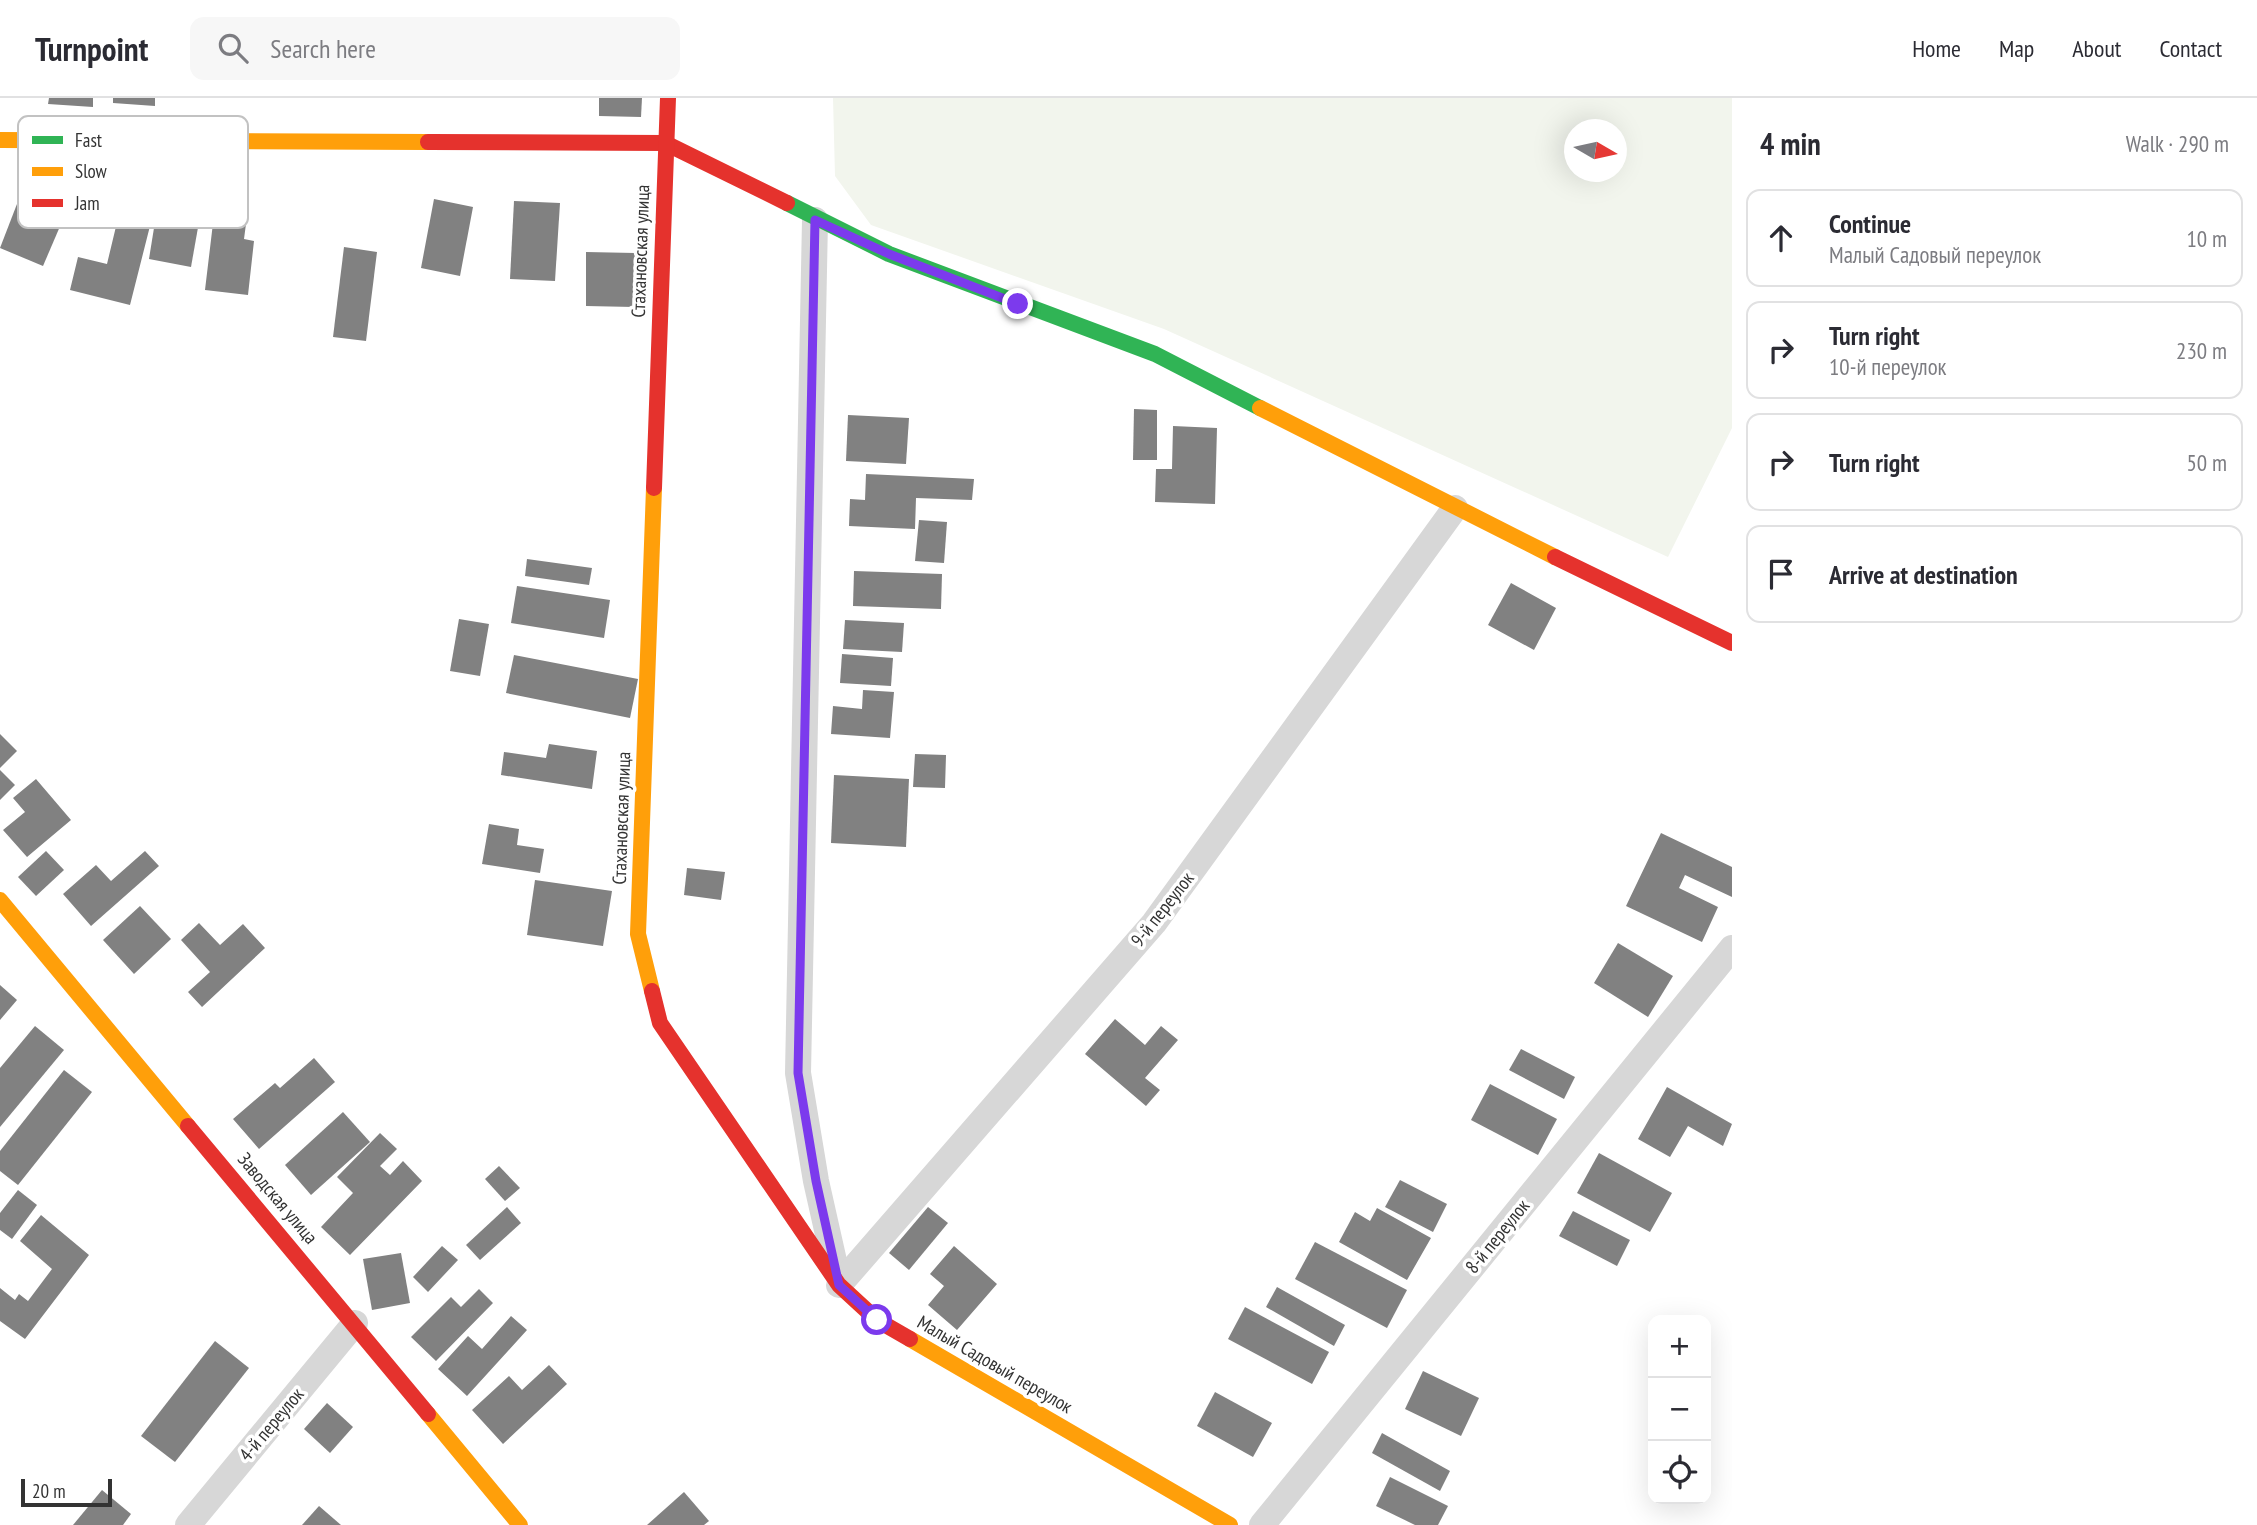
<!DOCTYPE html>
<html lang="en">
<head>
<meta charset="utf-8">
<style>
  body { margin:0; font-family:"PT Sans Narrow",sans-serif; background:#f7f7f7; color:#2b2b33 }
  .controls { position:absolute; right:21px; bottom:21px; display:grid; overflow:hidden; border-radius:14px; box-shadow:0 7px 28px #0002 }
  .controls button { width:63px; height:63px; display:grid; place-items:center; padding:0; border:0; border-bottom:2px solid #e1e1e2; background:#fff; color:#2b2b33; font:35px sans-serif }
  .compass { position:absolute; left:1564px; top:21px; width:63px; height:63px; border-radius:50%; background:#fff; box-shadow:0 7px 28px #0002; rotate:99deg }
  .scale { position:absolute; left:21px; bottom:18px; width:91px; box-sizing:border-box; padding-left:7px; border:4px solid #333; border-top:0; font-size:19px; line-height:24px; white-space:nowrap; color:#333; -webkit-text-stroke:5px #fff; paint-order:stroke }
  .stop { position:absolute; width:21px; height:21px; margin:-16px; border:5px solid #7c3aed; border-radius:50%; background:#fff }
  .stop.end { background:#7c3aed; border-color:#fff; box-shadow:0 2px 7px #0008 }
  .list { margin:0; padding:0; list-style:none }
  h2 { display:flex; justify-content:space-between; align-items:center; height:91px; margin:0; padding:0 28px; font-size:30px }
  h2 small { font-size:23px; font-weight:400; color:#7c7c81 }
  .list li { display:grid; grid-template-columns:46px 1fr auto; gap:21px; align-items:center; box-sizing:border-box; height:98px; margin:0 14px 14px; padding:0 14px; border:2px solid #e1e1e2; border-radius:14px }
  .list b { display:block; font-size:26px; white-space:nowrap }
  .list p { margin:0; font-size:23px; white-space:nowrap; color:#7c7c81 }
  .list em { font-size:23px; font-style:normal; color:#7c7c81 }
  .icon { flex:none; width:38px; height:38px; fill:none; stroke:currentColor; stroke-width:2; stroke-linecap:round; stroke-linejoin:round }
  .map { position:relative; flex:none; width:1732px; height:1427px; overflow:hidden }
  header { display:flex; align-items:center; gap:42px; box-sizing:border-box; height:98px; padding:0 35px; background:#fff; border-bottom:2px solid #e1e1e2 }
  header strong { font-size:33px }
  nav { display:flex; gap:38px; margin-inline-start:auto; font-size:24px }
  .search { width:490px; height:63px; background:#f7f7f7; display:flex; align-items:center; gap:18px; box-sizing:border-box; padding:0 24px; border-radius:14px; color:#7c7c81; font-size:26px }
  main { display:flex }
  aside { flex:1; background:#fff }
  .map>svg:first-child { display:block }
</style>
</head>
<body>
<header>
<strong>Turnpoint</strong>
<div class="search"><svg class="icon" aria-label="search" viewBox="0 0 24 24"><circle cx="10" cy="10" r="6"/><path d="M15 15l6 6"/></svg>Search here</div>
<nav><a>Home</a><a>Map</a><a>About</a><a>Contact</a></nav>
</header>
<main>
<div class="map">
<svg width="1732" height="1427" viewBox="0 0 1732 1427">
  <rect width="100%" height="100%" fill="#fff"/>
  <path fill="#f2f5ed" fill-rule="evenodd" d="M833,0h899v330l-64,129 -504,-228 -293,-104 -36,-49zM1574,32h42v42h-42z"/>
  <g fill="#818181">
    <polygon points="49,0 93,0 93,9 48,6"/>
    <polygon points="113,0 155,0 155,8 113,5"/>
    <polygon points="599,0 642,0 641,19 599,18"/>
    <polygon points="22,93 67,112 43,168 0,150"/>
    <polygon points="159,99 202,107 191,169 149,161"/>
    <polygon points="216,100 249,103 244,141 254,143 248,197 205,192"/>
    <polygon points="434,101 473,109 460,178 421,170"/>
    <polygon points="514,103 560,105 555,183 510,181"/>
    <polygon points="119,116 151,124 130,207 70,192 78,159 107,166"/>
    <polygon points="344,149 377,154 366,243 333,239"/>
    <polygon points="586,154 635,155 634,209 586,208"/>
    <polygon points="1134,311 1157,312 1157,362 1133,362"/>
    <polygon points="848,317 909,320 906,366 846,363"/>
    <polygon points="1173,328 1217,330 1215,406 1155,404 1156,371 1172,371"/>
    <polygon points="866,376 974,381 972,402 916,400 915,431 849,428 850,401 865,402"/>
    <polygon points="919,422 947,424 944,465 915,463"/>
    <polygon points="527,461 592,470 589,487 525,478"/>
    <polygon points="854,473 942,476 941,511 853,508"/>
    <polygon points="1511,485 1556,510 1534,552 1488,527"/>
    <polygon points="517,488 610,502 604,540 511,525"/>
    <polygon points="459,521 489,526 480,578 450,573"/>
    <polygon points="845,522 904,525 902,554 843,551"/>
    <polygon points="842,556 893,560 891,588 840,585"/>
    <polygon points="514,557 638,581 630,620 506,595"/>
    <polygon points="863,592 894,594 890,640 831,636 833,608 862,611"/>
    <polygon points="0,636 17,653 0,670"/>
    <polygon points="549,646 597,653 592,691 501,677 504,654 546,660"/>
    <polygon points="915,656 946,657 945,690 913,689"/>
    <polygon points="0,672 15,687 0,702"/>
    <polygon points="834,677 909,681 906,749 831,745"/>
    <polygon points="36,681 71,722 27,759 3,732 25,714 13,700"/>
    <polygon points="489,726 519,731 517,747 544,751 540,775 482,766"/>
    <polygon points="1661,735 1732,769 1732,799 1685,777 1679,790 1718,809 1702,844 1626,808"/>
    <polygon points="46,753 64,772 36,798 18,779"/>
    <polygon points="145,753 159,768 91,828 63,796 96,767 111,783"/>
    <polygon points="687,770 725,774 721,802 684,797"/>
    <polygon points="535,782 612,793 603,848 527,837"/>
    <polygon points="140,808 171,841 134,876 103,842"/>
    <polygon points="199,825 220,847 243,826 265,850 202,909 188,894 210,874 181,842"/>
    <polygon points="1618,845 1673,878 1648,919 1594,885"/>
    <polygon points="0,887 17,902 0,922"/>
    <polygon points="1115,921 1145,947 1161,928 1178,942 1145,980 1160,992 1146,1008 1085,956"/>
    <polygon points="35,928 64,952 0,1029 0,970"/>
    <polygon points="1521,951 1575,979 1564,1001 1509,972"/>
    <polygon points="314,960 335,984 259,1051 233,1021 275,985 280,990"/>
    <polygon points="64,972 92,994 18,1087 0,1073 0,1053"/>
    <polygon points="1490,986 1557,1021 1538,1057 1471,1022"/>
    <polygon points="1667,989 1732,1026 1723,1048 1688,1028 1670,1059 1638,1041"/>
    <polygon points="343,1014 370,1044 311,1097 285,1067"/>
    <polygon points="380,1035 397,1051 380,1068 390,1077 403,1063 422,1083 350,1157 321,1129 353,1095 337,1079"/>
    <polygon points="1599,1055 1672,1095 1650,1134 1577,1095"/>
    <polygon points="499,1068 520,1090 505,1103 485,1081"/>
    <polygon points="1400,1082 1447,1106 1433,1134 1385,1109"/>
    <polygon points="18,1092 37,1107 12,1141 0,1132 0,1115"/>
    <polygon points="507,1109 521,1125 480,1162 466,1147"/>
    <polygon points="928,1109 948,1125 909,1172 889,1155"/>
    <polygon points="1377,1110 1431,1140 1407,1182 1339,1144 1355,1114 1370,1123"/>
    <polygon points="1573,1113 1630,1142 1617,1168 1559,1138"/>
    <polygon points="41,1117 89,1157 25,1241 0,1223 0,1190 15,1202 19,1196 28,1203 52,1171 20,1143"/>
    <polygon points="1315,1144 1407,1192 1387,1230 1295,1181"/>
    <polygon points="442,1148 458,1162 428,1194 413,1179"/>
    <polygon points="954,1148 997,1186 957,1232 928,1207 944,1188 930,1176"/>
    <polygon points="401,1155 410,1205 372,1212 363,1161"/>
    <polygon points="1277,1189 1345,1227 1334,1248 1266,1209"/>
    <polygon points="479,1191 493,1205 436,1263 411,1239 451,1199 461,1209"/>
    <polygon points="1245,1209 1329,1254 1312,1286 1228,1241"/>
    <polygon points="511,1218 527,1232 467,1298 438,1271 468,1238 482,1251"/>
    <polygon points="215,1243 249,1270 175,1364 141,1338"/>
    <polygon points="549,1267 567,1286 503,1346 472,1312 509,1278 522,1292"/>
    <polygon points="1423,1273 1479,1300 1461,1338 1405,1311"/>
    <polygon points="1215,1294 1272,1325 1253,1359 1197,1328"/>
    <polygon points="327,1305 353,1329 330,1355 304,1331"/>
    <polygon points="1382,1335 1450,1373 1440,1393 1372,1355"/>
    <polygon points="1390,1379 1448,1408 1438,1427 1415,1427 1376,1408"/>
    <polygon points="102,1392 131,1416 123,1427 73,1427"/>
    <polygon points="684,1394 709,1423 704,1427 647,1427"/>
    <polygon points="319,1408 341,1427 302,1427"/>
  </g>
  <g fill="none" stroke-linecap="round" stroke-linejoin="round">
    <g stroke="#d7d7d7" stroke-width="26">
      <polyline points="815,122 798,975 816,1083 836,1172"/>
      <polyline points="839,1187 1154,825 1455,410"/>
      <polyline points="188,1427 355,1225"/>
      <polyline points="1262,1427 1732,850"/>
    </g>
    <polyline stroke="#30b455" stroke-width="16" points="787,105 889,156 1155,256 1260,310"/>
    <g stroke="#ff9f0a" stroke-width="16">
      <polyline points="0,42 428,44"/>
      <polyline points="1260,310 1555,459"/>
      <polyline points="0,802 188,1028"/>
      <polyline points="652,893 638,836 654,390"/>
      <polyline points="910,1241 1230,1427"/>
      <polyline points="428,1316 520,1427"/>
    </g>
    <g stroke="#e5322d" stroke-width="16">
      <polyline points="428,44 665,45 787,105"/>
      <polyline points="654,390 668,0"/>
      <polyline points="1555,459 1732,545"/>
      <polyline points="652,893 660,925 839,1187 877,1222 910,1241"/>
      <polyline points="188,1028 428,1316"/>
    </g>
  </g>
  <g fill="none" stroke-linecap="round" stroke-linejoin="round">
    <polyline stroke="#7c3aed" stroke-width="9" points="877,1222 839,1187 816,1083 798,975 815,122 889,156 1018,206"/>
  </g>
  <g text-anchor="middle" stroke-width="7" stroke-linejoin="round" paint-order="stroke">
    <g font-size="19" fill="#333" stroke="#fff">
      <text transform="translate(640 153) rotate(-88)" y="7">Стахановская улица</text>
      <text transform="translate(621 720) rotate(-88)" y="7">Стахановская улица</text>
      <text transform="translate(1162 811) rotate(-52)" y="7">9-й переулок</text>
      <text transform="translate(278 1100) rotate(50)" y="7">Заводская улица</text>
      <text transform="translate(1497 1138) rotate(-51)" y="7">8-й переулок</text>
      <text transform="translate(995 1266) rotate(30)" y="7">Малый Садовый переулок</text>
      <text transform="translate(271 1326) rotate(-50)" y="7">4-й переулок</text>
    </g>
  </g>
  <rect x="18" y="18" width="230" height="112" rx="10" fill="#fff" stroke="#c2c2c2" stroke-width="2"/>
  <rect x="32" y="38" width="31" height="8" fill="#30b455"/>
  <rect x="32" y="69" width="31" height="9" fill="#ff9f0a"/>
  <rect x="32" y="101" width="31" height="8" fill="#e5322d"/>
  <g font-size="19" fill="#333">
    <text x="75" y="49">Fast</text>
    <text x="75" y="80">Slow</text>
    <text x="75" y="112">Jam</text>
  </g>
</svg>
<div class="controls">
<button>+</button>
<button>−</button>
<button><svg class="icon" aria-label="locate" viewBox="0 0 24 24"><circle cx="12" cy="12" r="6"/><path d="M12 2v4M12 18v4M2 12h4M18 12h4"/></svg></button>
</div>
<svg class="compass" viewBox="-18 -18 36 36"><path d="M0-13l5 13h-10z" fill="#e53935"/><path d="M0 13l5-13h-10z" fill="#7c7c81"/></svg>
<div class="scale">20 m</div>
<div class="stop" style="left:877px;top:1222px"></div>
<div class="stop end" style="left:1018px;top:206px"></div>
</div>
<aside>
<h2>4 min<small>Walk · 290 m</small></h2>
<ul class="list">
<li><svg class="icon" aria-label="ahead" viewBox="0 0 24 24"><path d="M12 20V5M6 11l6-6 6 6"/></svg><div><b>Continue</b><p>Малый Садовый переулок</p></div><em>10 m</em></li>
<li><svg class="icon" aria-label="right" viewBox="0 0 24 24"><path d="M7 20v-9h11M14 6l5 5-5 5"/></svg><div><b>Turn right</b><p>10-й переулок</p></div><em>230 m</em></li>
<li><svg class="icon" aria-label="right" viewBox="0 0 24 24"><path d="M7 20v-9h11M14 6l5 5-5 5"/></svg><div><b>Turn right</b></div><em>50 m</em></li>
<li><svg class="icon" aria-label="arrive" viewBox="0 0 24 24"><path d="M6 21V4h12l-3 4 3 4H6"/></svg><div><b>Arrive at destination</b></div></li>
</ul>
</aside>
</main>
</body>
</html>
